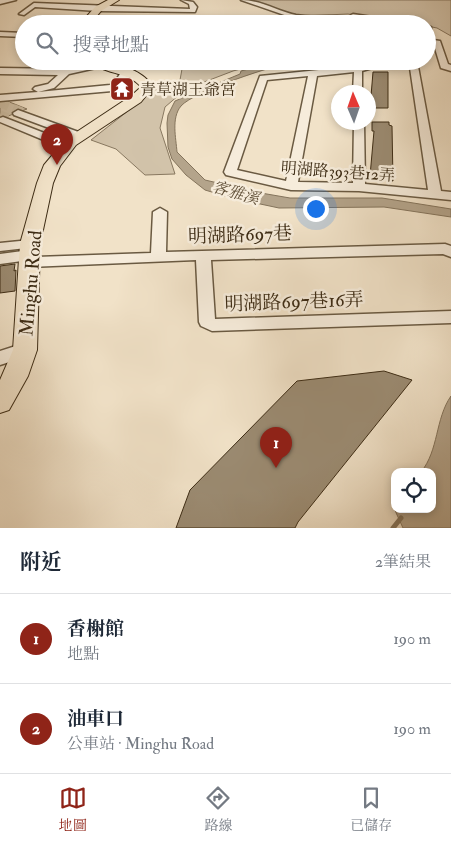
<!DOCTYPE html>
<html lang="zh-TW">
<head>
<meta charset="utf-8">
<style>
  body { margin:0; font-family:"IM FELL Double Pica","Noto Serif TC",serif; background:#f6f6f7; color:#1f2937 }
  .controls { position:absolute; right:15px; bottom:15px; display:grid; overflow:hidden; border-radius:10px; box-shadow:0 2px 8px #0003 }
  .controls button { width:45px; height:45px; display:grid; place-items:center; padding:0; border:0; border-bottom:1px solid #e0e1e3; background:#fff; color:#1f2937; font:25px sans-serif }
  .compass { position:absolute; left:331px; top:85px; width:45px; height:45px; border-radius:50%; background:#fff; box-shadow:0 2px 8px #0003; rotate:358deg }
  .you { position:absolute; left:315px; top:208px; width:18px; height:18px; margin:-12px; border:4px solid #fff; border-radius:50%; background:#1a73e8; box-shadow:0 0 0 8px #1a73e833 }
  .badge { display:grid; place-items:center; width:32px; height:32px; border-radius:50%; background:#8f2418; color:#fff; font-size:16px; font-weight:700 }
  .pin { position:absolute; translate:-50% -41px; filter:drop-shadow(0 1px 2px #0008) }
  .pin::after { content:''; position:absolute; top:26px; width:18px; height:15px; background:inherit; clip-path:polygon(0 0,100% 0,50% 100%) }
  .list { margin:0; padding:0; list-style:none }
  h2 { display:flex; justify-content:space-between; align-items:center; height:65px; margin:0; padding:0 20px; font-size:21px }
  h2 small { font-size:16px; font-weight:400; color:#747a83 }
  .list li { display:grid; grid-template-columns:32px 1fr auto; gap:15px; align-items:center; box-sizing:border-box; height:90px; padding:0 20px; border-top:1px solid #e0e1e3 }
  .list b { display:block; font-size:19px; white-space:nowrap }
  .list p { margin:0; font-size:16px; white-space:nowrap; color:#747a83 }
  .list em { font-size:16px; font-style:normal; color:#747a83 }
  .icon { flex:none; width:28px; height:28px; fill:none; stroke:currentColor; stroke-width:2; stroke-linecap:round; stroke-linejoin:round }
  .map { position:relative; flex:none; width:451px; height:528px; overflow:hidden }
  .search { position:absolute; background:#fff; box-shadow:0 2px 8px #0003; left:15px; right:15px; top:15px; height:55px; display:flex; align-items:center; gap:12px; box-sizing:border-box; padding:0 18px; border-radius:28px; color:#747a83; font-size:19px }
  .sheet { height:245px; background:#fff }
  nav { display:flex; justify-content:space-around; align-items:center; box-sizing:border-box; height:70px; border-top:1px solid #e0e1e3; background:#fff; font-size:14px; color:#747a83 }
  nav a { display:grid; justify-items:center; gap:2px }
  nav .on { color:#8f2418 }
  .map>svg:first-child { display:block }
</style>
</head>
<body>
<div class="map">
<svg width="451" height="528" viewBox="0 0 451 528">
  <rect width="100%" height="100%" fill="#f1e2c8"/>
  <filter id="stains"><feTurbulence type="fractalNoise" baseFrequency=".004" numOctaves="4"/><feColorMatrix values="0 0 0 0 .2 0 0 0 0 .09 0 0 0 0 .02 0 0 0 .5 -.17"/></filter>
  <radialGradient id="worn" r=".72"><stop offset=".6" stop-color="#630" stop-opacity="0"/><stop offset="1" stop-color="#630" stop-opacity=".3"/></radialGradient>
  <g fill="#d2c3aa" stroke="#887860">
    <polygon points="250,0 451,0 451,36 437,28 427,26 427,24 411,24 348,14 304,16 288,13"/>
    <polygon points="253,61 271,61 233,71 186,89 165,107 160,128 175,174 145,175 116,149 91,140 156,89 180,80 182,69"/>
    <polygon points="0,99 2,99 27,109 0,119"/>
  </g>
  <g fill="#b4a48b" stroke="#84745c">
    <path d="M278,61h19c-22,4 -103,30 -116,45 -10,12 -5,32 -4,46l28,28 56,13 29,5h92l69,11v8l-67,-10 -105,1 -47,-10 -27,-8 -19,-15 -14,-16 -4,-12 -1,-24 1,-8 7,-14 65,-27 1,-3z"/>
    <path d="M451,396v132h-48l-10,-22 2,-1v4h37v-37h-11c18,-22 14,-53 30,-76z"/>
  </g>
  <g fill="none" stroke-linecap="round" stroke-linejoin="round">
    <polyline stroke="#84745c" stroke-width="5" points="393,528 401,518"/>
  </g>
  <g fill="#9b8b72" stroke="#3d2c15">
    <polygon points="373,72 388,72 388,108 370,108"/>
    <polygon points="372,122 389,122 389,125 392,126 393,181 370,176 374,131 372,131"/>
    <polygon points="15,264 14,271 16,270 15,291 0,293 0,266"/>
    <polygon points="384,371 412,380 298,522 295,528 176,528 190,490 297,381"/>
  </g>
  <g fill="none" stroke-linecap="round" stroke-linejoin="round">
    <g stroke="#cdbea4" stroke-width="9" stroke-dasharray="9 5" stroke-linecap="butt">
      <polyline points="0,103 22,112"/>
      <polyline points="0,115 8,118"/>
    </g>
    <defs>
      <g id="minor">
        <polygon points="0,0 16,0 0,4"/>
        <polygon points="181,0 193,2 197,7 195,12 98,11 35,7 24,15 19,14 34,3 190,9 189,4"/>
        <path d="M241,0c20,0 36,11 55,15 24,4 51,-4 72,9h-13l-16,-4 -43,-1z"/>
        <polygon points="353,14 404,22 407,24 389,24 351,17 351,15"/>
        <polygon points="204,17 207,17 207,21 188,24 108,22 104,20 108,18 185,20"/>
        <rect x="427" y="27" width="4" height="4"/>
        <polygon points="0,32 24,33 24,37 0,36"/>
        <polygon points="427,39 440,41 448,64 451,65 451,71 441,68 434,45 427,43"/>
        <polygon points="102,61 105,62 105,66 69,74 54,88 38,92 110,85 114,83 122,71 128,71 129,73 121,87 112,91 0,101 0,95 38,92 33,89 35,87 48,84 58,75 0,74 0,68 66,69"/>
        <path d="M381,61h16l-35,10v21h-9l1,-20 -37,4 -19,106 55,1 1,-61h10l1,62 63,6 -19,-129h8l24,130 10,1v8l-92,-9 -68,-1 -65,-15 -2,-3 36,-96 98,-10zM308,76l-22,105 -49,-11 30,-90z"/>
        <polygon points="18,110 84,134 85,136 84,138 76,138 14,115 13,113"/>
        <polygon points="3,117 52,136 71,139 77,142 71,145 46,141 0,122 0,118"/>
        <polygon points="160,208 167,212 166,252 445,244 451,246 451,257 443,254 211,260 215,319 451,311 451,323 212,331 201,326 199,322 196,260 29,267 24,265 22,261 0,264 0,254 30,250 35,252 37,255 36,257 151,253 153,212"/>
        <polygon points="30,240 35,241 37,244 35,247 0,251 0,243"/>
        <polygon points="25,343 31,345 34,350 31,355 0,365 0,351"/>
      </g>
      <g id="major">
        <polygon points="108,0 119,0 101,11 90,24 80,24 95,7"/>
        <path d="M91,61c20,0 51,7 62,26l-12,15 -65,43 -16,21 -7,17 -13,61 -3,106 -9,26 -19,34 -9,3v-33l13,-30 7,-106 17,-61 7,-18 22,-26 65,-43 10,-9c-13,-16 -37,-12 -50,-26z"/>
      </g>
    </defs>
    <use href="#minor" stroke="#6a5a42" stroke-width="3"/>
    <use href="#major" stroke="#3d2c15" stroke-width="2"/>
    <use href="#minor" fill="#f6ecdb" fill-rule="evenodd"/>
    <use href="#major" fill="#f1e2c8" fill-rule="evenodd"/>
  </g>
  <defs>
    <symbol id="temple-square" viewBox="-11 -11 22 22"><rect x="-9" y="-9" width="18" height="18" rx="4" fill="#8f2418" stroke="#f6ecdb"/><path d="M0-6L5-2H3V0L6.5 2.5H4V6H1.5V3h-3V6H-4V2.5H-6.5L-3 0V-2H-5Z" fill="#fff"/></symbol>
  </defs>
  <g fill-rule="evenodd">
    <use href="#temple-square" x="108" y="75" width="28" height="28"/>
  </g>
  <g text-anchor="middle" stroke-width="5" stroke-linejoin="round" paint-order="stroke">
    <g font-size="16" fill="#3d2c15" stroke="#f6ecdb" text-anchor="start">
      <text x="140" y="95">青草湖王爺宮</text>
    </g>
    <g font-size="16" fill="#3d2c15" stroke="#f6ecdb">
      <text transform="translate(338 171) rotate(4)" y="6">明湖路393巷12弄</text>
    </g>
    <g font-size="16" font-style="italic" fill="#615038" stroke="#f6ecdb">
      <text transform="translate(236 192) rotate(16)" y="6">客雅溪</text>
    </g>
    <g font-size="19" fill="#3d2c15" stroke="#f6ecdb">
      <text transform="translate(240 234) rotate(-2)" y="7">明湖路697巷</text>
      <text transform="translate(30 283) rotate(-85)" y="7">Minghu Road</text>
      <text transform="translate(294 301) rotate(-2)" y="7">明湖路697巷16弄</text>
    </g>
  </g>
  <rect width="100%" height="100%" filter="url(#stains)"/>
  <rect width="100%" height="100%" fill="url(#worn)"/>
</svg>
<div class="controls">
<button><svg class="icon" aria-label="locate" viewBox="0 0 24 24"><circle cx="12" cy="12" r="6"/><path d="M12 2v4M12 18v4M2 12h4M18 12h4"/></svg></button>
</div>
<svg class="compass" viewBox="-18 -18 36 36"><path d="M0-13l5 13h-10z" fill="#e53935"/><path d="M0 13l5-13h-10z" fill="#747a83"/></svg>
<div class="you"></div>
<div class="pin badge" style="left:276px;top:468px">1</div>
<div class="pin badge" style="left:57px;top:165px">2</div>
<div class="search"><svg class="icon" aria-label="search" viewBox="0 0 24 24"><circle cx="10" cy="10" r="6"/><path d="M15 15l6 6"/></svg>搜尋地點</div>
</div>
<section class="sheet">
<h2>附近<small>2筆結果</small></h2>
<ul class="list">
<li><span class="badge">1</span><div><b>香榭館</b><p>地點</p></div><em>190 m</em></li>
<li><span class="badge">2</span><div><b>油車口</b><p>公車站 · Minghu Road</p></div><em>190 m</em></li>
</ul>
</section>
<nav>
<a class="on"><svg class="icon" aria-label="map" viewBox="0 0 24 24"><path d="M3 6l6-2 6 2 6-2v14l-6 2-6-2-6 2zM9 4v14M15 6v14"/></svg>地圖</a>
<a><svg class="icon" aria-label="directions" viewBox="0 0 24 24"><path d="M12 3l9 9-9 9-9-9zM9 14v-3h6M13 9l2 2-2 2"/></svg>路線</a>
<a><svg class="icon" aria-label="saved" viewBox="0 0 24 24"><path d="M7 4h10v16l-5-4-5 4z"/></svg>已儲存</a>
</nav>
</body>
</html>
